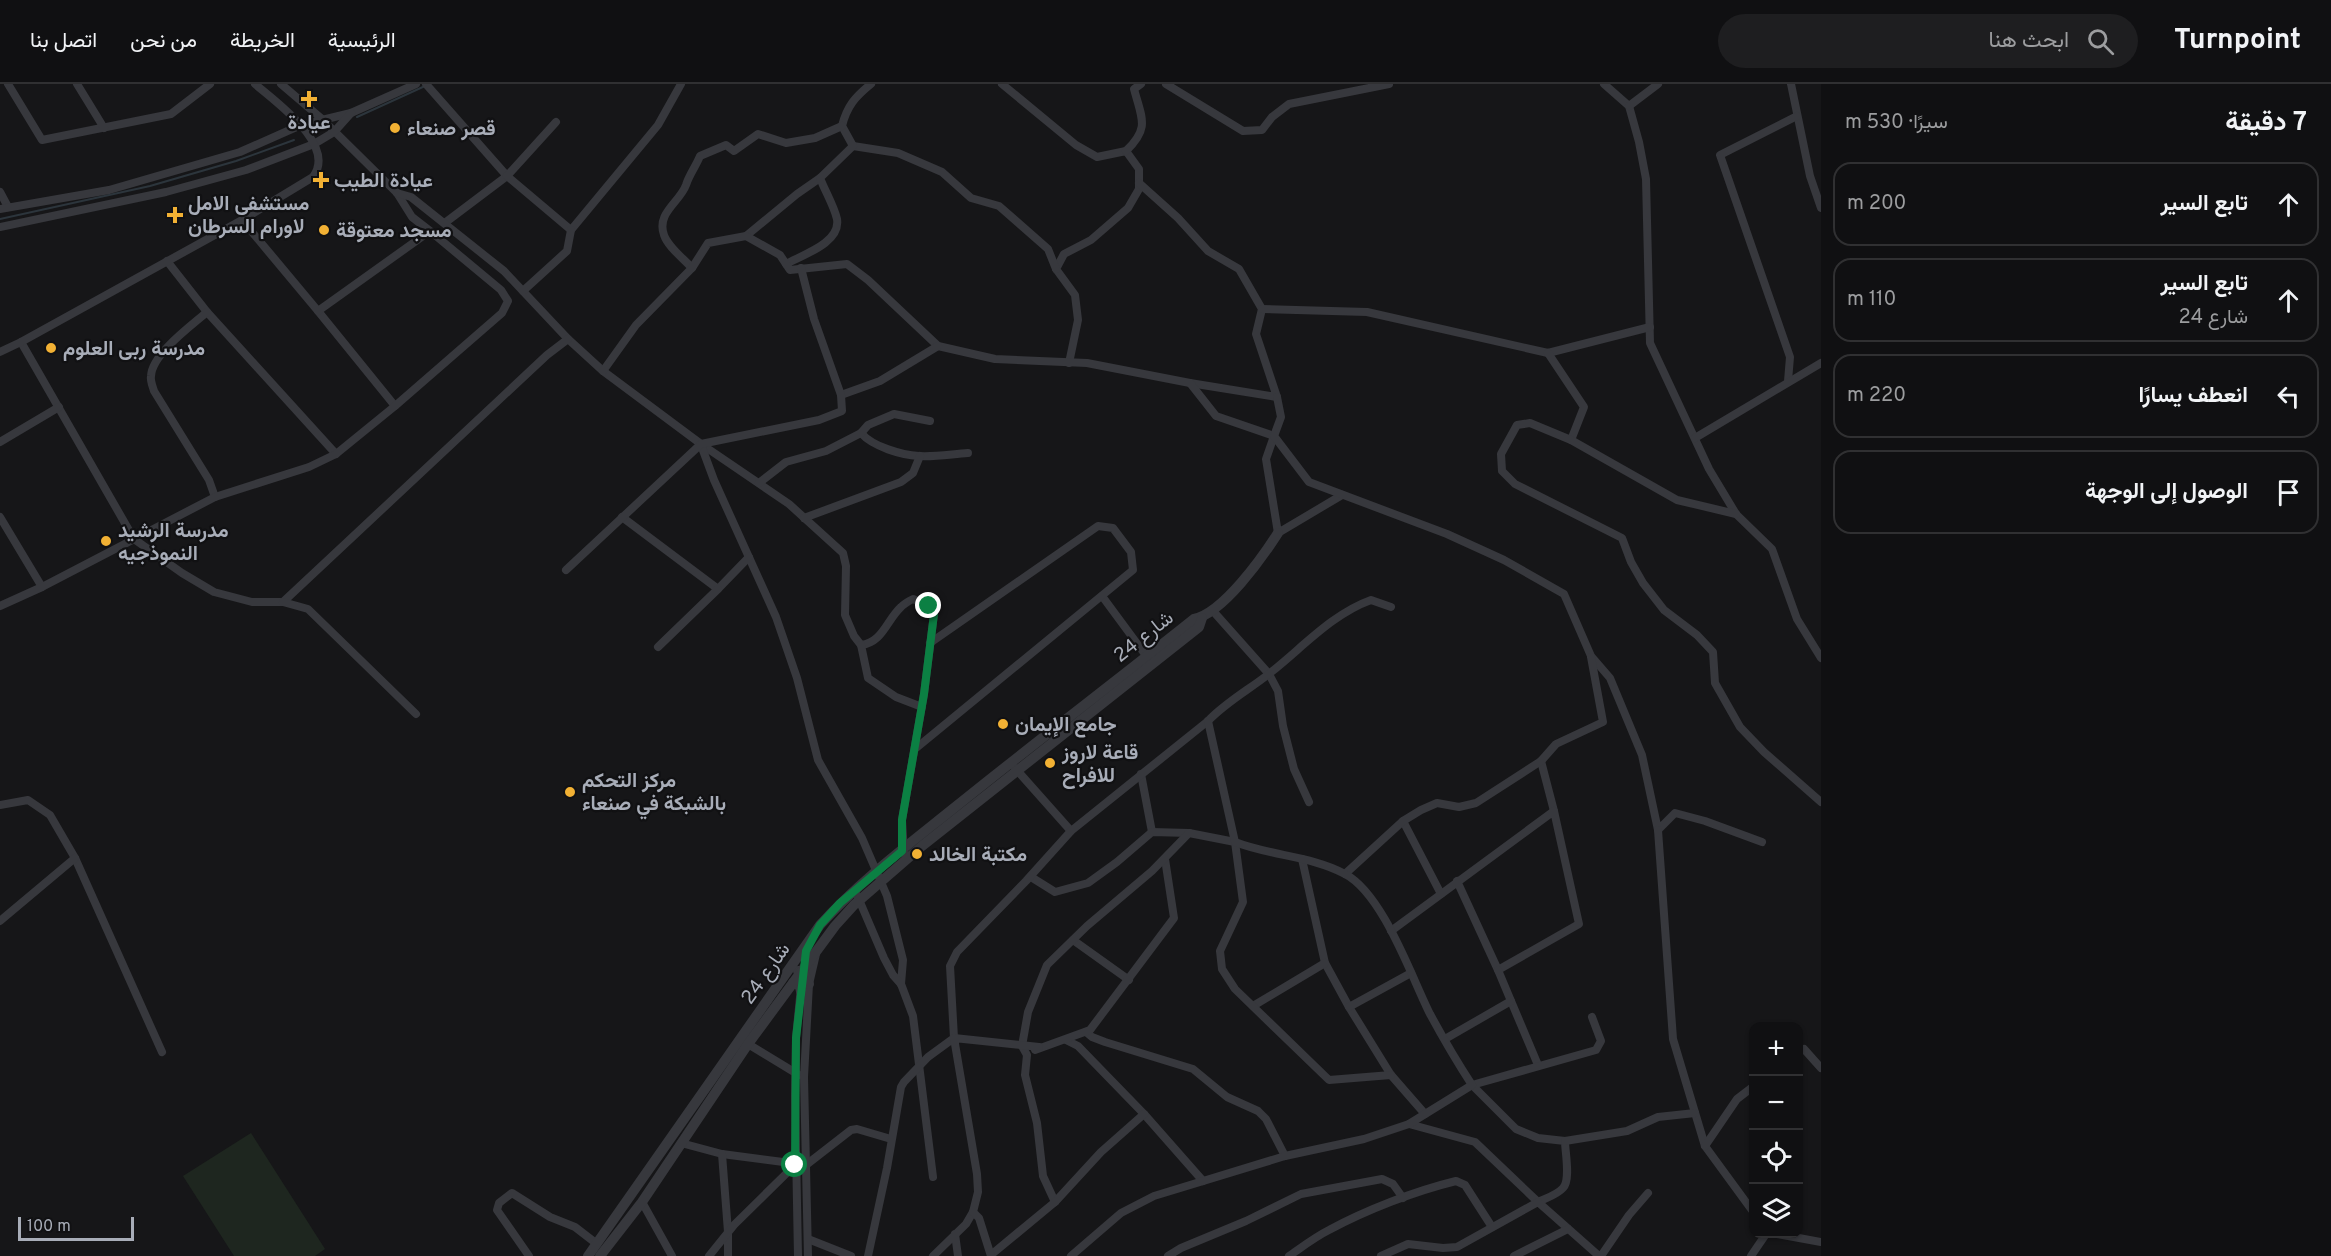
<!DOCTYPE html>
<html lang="ar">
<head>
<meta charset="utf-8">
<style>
  body { margin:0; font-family:Overpass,Vazirmatn,sans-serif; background:#1e1e20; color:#f1f3f6; direction:rtl }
  .controls { position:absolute; right:18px; bottom:18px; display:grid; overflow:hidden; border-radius:12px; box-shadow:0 2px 4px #0004 }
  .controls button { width:54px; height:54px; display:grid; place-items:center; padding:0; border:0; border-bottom:2px solid #303032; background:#101012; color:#f1f3f6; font:30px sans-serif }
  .scale { position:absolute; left:18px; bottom:15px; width:116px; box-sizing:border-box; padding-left:6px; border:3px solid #a8adb8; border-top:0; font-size:16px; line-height:21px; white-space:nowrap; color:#a8adb8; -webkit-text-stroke:4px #111113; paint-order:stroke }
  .stop { position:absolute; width:18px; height:18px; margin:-14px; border:4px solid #0b8043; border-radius:50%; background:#fff }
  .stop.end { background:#0b8043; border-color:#fff; box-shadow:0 2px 6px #0008 }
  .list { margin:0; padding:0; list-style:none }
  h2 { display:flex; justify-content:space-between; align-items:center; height:78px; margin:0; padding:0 24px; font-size:26px }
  h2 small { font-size:20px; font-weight:400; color:#9c9d9f }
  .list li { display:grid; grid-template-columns:39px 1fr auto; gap:18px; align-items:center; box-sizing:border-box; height:84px; margin:0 12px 12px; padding:0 12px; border:2px solid #303032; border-radius:18px }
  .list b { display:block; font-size:22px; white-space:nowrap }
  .list p { margin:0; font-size:20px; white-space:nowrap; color:#9c9d9f }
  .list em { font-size:20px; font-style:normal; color:#9c9d9f }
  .icon { flex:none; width:33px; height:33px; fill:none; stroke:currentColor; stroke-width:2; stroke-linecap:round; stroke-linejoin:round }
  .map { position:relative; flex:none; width:1821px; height:1172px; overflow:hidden; direction:ltr }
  header { display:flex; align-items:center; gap:36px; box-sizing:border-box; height:84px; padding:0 30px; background:#101012; border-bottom:2px solid #303032 }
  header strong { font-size:28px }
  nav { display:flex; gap:33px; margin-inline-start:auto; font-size:21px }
  .search { width:420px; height:54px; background:#1e1e20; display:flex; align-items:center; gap:15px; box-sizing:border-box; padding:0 21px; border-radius:33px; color:#9c9d9f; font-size:22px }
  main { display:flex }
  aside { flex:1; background:#101012 }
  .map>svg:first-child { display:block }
</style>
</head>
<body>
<header>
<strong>Turnpoint</strong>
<div class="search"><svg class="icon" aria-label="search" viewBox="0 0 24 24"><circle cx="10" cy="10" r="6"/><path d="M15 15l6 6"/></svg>ابحث هنا</div>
<nav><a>الرئيسية</a><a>الخريطة</a><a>من نحن</a><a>اتصل بنا</a></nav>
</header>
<main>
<aside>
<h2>7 دقيقة<small>سيرًا · 530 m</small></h2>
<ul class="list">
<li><svg class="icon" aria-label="ahead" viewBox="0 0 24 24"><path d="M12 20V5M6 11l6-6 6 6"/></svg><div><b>تابع السير</b></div><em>200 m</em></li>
<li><svg class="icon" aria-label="ahead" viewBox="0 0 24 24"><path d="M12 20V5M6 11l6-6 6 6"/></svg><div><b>تابع السير</b><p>شارع 24</p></div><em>110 m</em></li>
<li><svg class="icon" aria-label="left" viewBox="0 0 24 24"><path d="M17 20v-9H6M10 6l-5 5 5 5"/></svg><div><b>انعطف يسارًا</b></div><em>220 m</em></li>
<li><svg class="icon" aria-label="arrive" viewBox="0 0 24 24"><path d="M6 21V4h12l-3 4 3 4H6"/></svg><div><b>الوصول إلى الوجهة</b></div></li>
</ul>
</aside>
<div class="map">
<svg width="1821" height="1172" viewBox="0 0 1821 1172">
  <rect width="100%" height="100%" fill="#161618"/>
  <polygon fill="#1e261f" points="251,1049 325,1165 315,1172 234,1172 183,1092"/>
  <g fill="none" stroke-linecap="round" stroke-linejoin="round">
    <g stroke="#2c353c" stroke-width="2">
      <polyline points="357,33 425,2"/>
      <polyline points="0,135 150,102 236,77 294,56"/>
    </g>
    <g stroke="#37383d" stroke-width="8">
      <polyline points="8,0 42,56 171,30 210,0"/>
      <polyline points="77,0 104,44"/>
      <polyline points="281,0 322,35 397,109 412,133 430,147"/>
      <polyline points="426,0 507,92 446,138"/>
      <polyline points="1002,0 1076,61 1097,73 1126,67 1139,85 1139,105 1128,124 1091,156 1064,170 1056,185 1075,211 1078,236 1069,279"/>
      <polyline points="1166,0 1243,47 1262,46 1272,33 1289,20 1389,0"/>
      <polyline points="1604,0 1629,22 1639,58 1646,95 1650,259 1709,385 1736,430 1772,465 1797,535 1821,574"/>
      <polyline points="1791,0 1810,92 1821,124"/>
      <polyline points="1629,22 1658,0"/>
      <polyline points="556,38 507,92 571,146 658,41 681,0"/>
      <polyline points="853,62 898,69 942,88 971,114 999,122 1048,165 1056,185"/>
      <path d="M1126,67c24,-23 16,-32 8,-62l7,-5"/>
      <polyline points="1139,99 1178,134 1208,167 1239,185 1262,225 1256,250 1277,313 1190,299"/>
      <polyline points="0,108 8,123"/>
      <path d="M397,109l14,4 93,74 64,68 35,32 98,73 88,60 54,49 3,13 -1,49 9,21 7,9c22,-3 25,-24 40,-38 3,-3 8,-6 12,-8l16,7 5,8 -10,80 -22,126 2,33"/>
      <polyline points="0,125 109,106 240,68 301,41 351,29 416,0"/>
      <polyline points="0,143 166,108 246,86 314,60 334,48 351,29"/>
      <polyline points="746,152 797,110 820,94"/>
      <polyline points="167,177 207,228 336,370"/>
      <path d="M786,180c16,-9 55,-21 51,-45 -3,-13 -12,-28 -17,-41l33,-32 -11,-20c5,-20 13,-29 29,-42"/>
      <path d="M692,184c-9,-10 -24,-21 -28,-33 -8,-22 16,-33 22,-50 3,-10 10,-19 14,-29l26,-11 8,6 24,-17 28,9 29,-5 27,-12"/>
      <polyline points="523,207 567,167 571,146"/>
      <polyline points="1262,225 1367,228 1548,269 1650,243"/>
      <polyline points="318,227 395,322"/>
      <path d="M207,228c-16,14 -55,42 -56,64 -1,5 2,11 3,15l55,89 6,17"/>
      <polyline points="21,258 134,455 182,489 214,508 252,518 283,518 547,271 568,255"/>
      <path d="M0,268l21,-10 221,-122 71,-43c24,-32 -36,-74 -58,-93"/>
      <polyline points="1548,269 1584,323 1571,356"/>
      <polyline points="603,287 636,241 692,184 708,159 746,152 780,171 790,186 847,180 868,196 938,262 995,275 1087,279 1190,299 1216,332 1274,352 1266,375 1278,449 1342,411"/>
      <polyline points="1788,297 1790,273 1720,71 1797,32"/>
      <polyline points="841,311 880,297 938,262"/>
      <polyline points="1277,313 1281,333 1274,352 1309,398 1447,450 1504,476 1564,510 1591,572 1610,594 1642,671 1658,746 1675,729 1705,737 1762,758"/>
      <path d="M861,349c12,14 41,22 58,23 16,1 33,-2 49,-3"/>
      <polyline points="1695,354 1821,279"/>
      <polyline points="0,358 59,323"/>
      <polyline points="701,361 714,396 776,533 797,594 818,676 862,754 887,812 903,876 901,900"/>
      <polyline points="759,399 786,378 826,367 861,349 868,341 894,330 930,337"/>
      <polyline points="1736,430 1677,416 1571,356 1530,339 1517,341 1501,370 1502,387 1515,400 1622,454 1631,478 1643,499 1664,526 1697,551 1713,568 1715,599 1740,643 1764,668 1821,718"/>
      <polyline points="0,433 42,503"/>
      <polyline points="622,433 718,505 749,473"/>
      <polyline points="804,434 901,398 913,389 920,372"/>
      <polyline points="566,486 701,360 819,336 842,327 841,311 814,235 801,184"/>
      <polyline points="1102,512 1147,573"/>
      <polyline points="283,518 308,525 416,630"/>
      <polyline points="0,522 42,503 215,413 309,383 336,370 395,322 502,229 508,217 501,206 430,147 318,227 242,136"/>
      <polyline points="1213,527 1269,590 1278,607 1283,642 1294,685 1309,718"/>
      <polyline points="861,561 868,594 896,613 922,623"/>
      <polyline points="658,563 718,505"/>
      <polyline points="915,665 1133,486 1131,468 1113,444 1098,442 930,559"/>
      <polyline points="1541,677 1554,727"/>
      <polyline points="1015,684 1071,747"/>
      <polyline points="1141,690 1152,748"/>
      <polyline points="0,721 28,716 50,731 75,774 162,968"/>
      <polyline points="1403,737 1441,810"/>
      <polyline points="1658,746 1673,955 1705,1062 1754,1129"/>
      <polyline points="1302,775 1325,879 1349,923 1391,991 1425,1030"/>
      <polyline points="1345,790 1403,737 1421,726 1437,719 1459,723 1476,719 1541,677 1556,660 1603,638 1591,573"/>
      <polyline points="1031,793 1055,808 1088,799 1117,778 1152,748 1189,749"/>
      <polyline points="857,811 884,874 893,891 901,900 913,932 933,1093"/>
      <polyline points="0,837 75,774"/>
      <polyline points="1391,847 1554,727 1579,840 1498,886 1457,797"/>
      <polyline points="1073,856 1129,896"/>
      <polyline points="1511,917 1538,981"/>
      <polyline points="1253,922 1325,879"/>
      <polyline points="1349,923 1411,889"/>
      <polyline points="1086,948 1092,953 1105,958 1193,985 1227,1013 1258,1027 1266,1035 1285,1072"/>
      <polyline points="1445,955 1511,917 1498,886"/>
      <polyline points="1066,956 1078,962 1144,1030 1203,1097"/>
      <polyline points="748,960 799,991"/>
      <polyline points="1035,966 1090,946 1174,834 1165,775"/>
      <polyline points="1798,969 1804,965 1821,984"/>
      <path d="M1409,1040l66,18 63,60c8,-4 19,-7 25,-14 8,-8 2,-36 2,-47l-27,-3 -22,-9 -44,-44 124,-35 5,-9 -9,-24"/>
      <polyline points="1565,1057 1627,1047 1658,1033 1695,1029"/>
      <polyline points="681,1059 722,1070 806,1081 851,1046 857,1045 891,1055"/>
      <polyline points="1705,1062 1737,1015 1754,1002"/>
      <polyline points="722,1070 728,1148 728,1172"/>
      <polyline points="642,1118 672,1172"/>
      <polyline points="1055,1118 1043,1092 1037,1039 1025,991 1027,971 1022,962 1028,928 1047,881 1087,842 1152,787 1189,749 1235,758 1243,818 1220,867 1222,885 1235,905 1329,996 1391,991"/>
      <polyline points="955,1150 958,1172"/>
      <polyline points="1777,1150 1821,1158"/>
      <polyline points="808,1155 851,1172"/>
      <polyline points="992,1170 1055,1118 1101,1068 1144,1030"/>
      <polyline points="529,1172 497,1126 499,1119 512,1109 550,1133 575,1143 597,1160"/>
      <polyline points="709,1172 734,1141 795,1081"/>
      <polyline points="798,1172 795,1012 796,954 801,903"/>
      <polyline points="808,1172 804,993 809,900 816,870"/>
      <path d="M868,1172l19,-88 14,-81 3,-5 24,-25 26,-19 -4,-72 7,-14 69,-71 45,-50 137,-110c18,-19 42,-32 62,-48 32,-25 62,-59 101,-73l20,7"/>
      <polyline points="933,1172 966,1140 973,1128"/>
      <polyline points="991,1172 979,1134 973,1128 978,1108 977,1090 954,954 1039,963"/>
      <path d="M1071,1172l50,-43 33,-17 131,-40 79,-17 45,-15 63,-39c-15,-23 -29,-47 -42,-71 -19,-38 -47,-120 -85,-140 -33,-18 -74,-18 -110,-32l-27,-121"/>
      <polyline points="1168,1172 1181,1164 1246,1137 1301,1110 1382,1095 1393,1100 1403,1114"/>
      <path d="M1289,1172c13,-9 26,-19 40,-26 37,-20 86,-39 127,-49l9,4 27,42"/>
      <polyline points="1381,1172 1408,1160 1443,1164 1457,1163 1538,1118 1599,1172"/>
      <polyline points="1514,1172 1568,1145"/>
      <polyline points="1601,1172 1629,1131 1648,1109"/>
      <polyline points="1751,1172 1766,1150"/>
    </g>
    <g stroke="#37383d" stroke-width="10">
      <polyline points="798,887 803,887 809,900"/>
      <polyline points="793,899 800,902 801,908"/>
      <path d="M588,1172l232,-331c40,-44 88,-80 134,-117 79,-64 160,-125 240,-189 29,-6 68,-61 84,-86"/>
      <polyline points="600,1172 642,1118 748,960 835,842 854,821 922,762 1199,543 1202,534"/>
    </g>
  </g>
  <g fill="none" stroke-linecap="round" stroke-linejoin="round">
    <polyline stroke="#0b8043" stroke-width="8" points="795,1081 796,954 806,867 820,841 840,819 902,767 902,736 924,610 934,530 929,522"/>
  </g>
  <g fill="#f2b134" stroke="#111113" stroke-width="2">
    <path d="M306 6h6v6h6v6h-6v6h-6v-6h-6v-6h6z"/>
    <circle cx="395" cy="44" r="6"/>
    <path d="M318 87h6v6h6v6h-6v6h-6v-6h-6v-6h6z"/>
    <path d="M172 122h6v6h6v6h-6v6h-6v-6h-6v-6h6z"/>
    <circle cx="324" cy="146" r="6"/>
    <circle cx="51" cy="264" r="6"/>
    <circle cx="106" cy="457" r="6"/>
    <circle cx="1003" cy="640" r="6"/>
    <circle cx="1050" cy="679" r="6"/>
    <circle cx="570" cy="708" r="6"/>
    <circle cx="917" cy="770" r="6"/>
  </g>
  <g text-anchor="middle" stroke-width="4.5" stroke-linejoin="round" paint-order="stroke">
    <g font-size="20" font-weight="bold" fill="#a8adb8" stroke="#111113" text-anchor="start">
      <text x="309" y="45" text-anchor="middle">عيادة</text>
      <text x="407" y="51">قصر صنعاء</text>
      <text x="334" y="103">عيادة الطيب</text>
      <text x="188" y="126">مستشفى الامل<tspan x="188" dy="23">لاورام السرطان</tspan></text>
      <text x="336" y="153">مسجد معتوقة</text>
      <text x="63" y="271">مدرسة ربى العلوم</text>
      <text x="118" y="453">مدرسة الرشيد<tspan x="118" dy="23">النموذجيه</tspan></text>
      <text x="1015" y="647">جامع الإيمان</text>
      <text x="1062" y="675">قاعة لاروز<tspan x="1062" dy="23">للافراح</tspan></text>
      <text x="582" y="703">مركز التحكم<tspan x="582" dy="23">بالشبكة في صنعاء</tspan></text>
      <text x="929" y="777">مكتبة الخالد</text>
    </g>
    <g font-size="20" fill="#a8adb8" stroke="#111113">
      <text transform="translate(1143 552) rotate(-38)" y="7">شارع 24</text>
      <text transform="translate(765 889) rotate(-55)" y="7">شارع 24</text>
    </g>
  </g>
</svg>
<div class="controls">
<button>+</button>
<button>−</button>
<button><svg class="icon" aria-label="locate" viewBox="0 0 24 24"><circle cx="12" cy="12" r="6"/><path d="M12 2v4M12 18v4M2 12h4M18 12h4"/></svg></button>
<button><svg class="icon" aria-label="layers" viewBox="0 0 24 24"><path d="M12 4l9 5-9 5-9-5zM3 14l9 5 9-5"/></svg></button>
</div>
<div class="scale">100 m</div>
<div class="stop" style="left:795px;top:1081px"></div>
<div class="stop end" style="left:929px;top:522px"></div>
</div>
</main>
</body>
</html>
